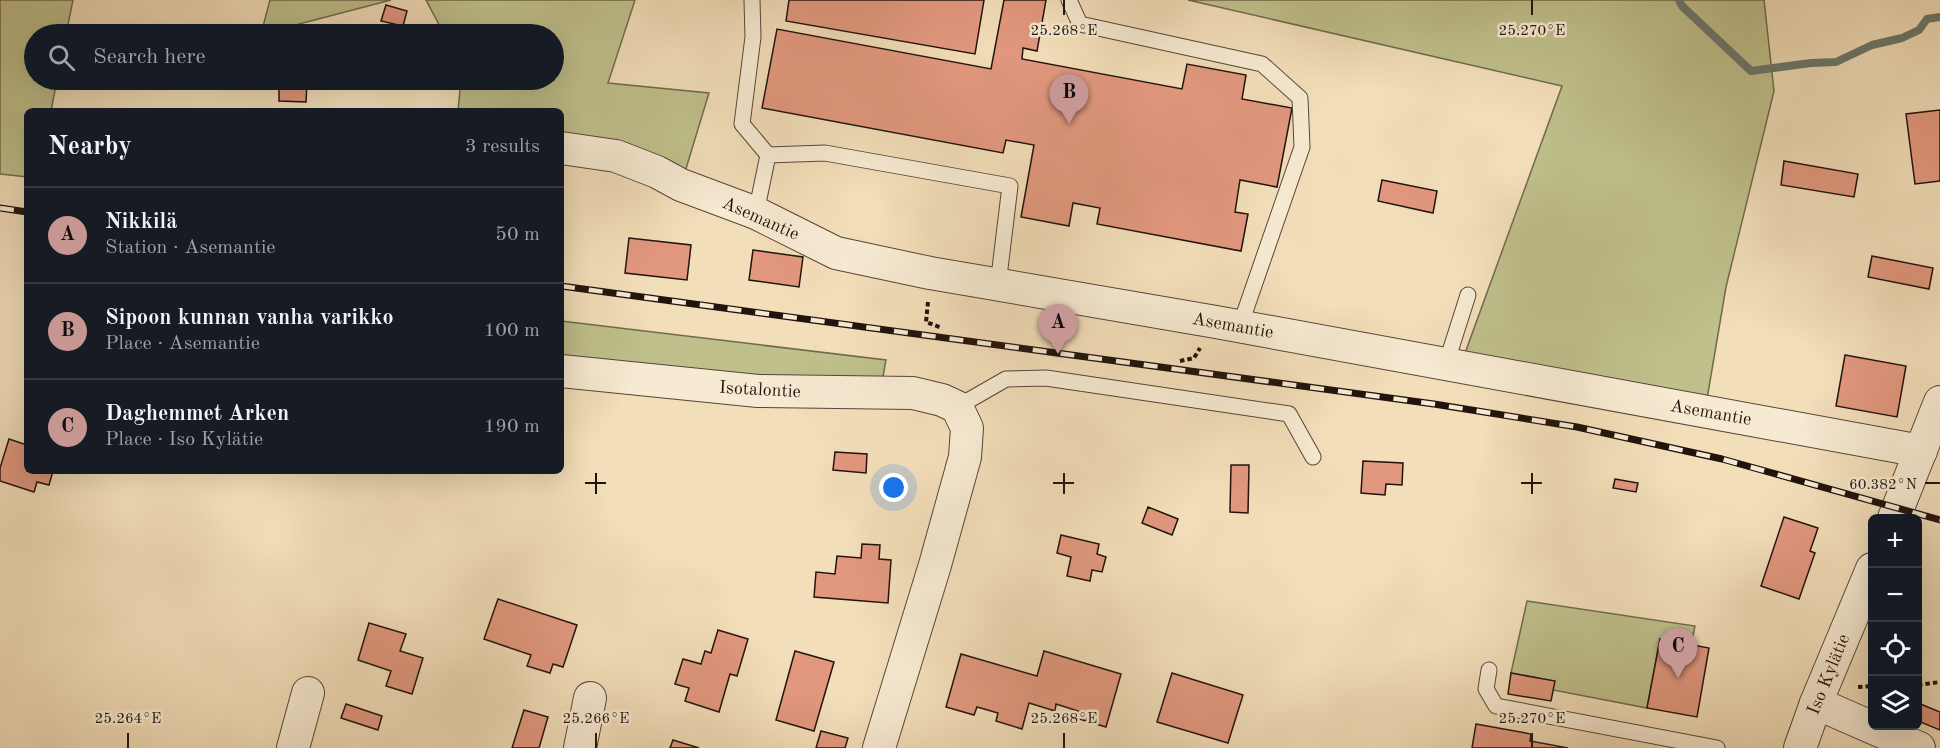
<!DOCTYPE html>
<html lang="en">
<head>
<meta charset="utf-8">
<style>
  body { margin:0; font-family:"Old Standard TT",serif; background:#20242c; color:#f1f3f6 }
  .controls { position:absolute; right:18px; bottom:18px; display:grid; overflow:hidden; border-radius:9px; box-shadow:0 6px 24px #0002 }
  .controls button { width:54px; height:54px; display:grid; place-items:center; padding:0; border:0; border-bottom:2px solid #363941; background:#171b24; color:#f1f3f6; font:30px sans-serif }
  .you { position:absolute; left:894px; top:488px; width:21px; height:21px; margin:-15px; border:4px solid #fff; border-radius:50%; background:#1a73e8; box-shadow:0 0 0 9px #1a73e833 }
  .badge { display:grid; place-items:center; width:39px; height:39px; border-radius:50%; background:#c59692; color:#111; font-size:20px; font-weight:700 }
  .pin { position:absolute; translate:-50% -50px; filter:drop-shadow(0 2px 3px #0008) }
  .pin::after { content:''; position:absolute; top:32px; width:21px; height:18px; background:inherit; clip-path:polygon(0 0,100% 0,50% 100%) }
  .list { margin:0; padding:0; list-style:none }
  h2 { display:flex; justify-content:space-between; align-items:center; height:78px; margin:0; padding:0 24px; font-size:26px }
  h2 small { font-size:20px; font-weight:400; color:#9ea1a6 }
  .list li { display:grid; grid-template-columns:39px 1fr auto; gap:18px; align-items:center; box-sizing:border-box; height:96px; padding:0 24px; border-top:2px solid #363941 }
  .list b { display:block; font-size:22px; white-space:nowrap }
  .list p { margin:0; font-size:20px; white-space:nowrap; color:#9ea1a6 }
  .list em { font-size:20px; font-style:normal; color:#9ea1a6 }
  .icon { flex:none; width:33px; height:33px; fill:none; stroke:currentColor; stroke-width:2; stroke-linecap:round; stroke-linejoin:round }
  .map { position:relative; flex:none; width:1940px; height:748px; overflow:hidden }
  .search { position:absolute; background:#171b24; box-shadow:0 6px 24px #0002; left:24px; top:24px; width:540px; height:66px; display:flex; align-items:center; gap:15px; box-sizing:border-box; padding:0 21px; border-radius:33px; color:#9ea1a6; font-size:22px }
  .panel { position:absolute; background:#171b24; box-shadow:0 6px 24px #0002; left:24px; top:108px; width:540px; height:366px; border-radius:9px }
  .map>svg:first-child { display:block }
</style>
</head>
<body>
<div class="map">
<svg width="1940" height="748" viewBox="0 0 1940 748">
  <rect width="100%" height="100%" fill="#f2deb9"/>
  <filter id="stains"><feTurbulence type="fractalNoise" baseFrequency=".00333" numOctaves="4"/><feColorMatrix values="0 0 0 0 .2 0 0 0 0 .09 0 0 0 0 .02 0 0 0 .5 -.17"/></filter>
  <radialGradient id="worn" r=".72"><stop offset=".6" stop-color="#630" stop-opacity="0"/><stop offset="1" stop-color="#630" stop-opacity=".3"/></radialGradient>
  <g fill="#bfc08c" stroke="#706a4c" stroke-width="1.5">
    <polygon points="0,0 73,0 66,34 34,34 34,80 57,80 51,111 27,111 27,177 0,174"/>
    <polygon points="270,0 391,0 261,34"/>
    <polygon points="426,0 635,0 608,83 709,93 681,185 561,148 561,111 458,111 461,80 554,80 554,34 444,34"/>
    <polygon points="1188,0 1764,0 1774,91 1726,287 1705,411 1460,367 1562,86"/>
    <polygon points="561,321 886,360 882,382 755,382 561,359"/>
    <polygon points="1527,601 1695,626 1691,645 1660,639 1647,708 1553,690 1554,681 1511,673"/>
  </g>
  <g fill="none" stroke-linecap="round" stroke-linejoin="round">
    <polyline stroke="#6a786e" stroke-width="8" points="1679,0 1682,6 1751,71 1811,63 1836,62 1872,45 1902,38 1919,30 1927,19 1940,17"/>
  </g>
  <g fill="#e2987f" stroke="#21130d" stroke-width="1.5">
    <polygon points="789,0 984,0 975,54 786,21"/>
    <polygon points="1004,0 1046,0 1037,51 1023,48 1022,59 1182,89 1187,64 1246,75 1242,99 1292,108 1277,187 1240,180 1235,212 1248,214 1241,251 1097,224 1100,208 1073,203 1069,226 1021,217 1034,145 1006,140 1003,153 762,108 777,29 991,69"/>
    <polygon points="386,5 407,11 403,26 381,21"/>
    <polygon points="279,81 307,82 306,102 279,101"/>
    <polygon points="1940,110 1940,181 1915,184 1906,114"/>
    <polygon points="1784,161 1858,174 1854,197 1781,185"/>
    <polygon points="1382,180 1437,191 1433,213 1378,201"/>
    <polygon points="629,238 691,245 687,280 625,273"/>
    <polygon points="753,250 803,257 799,287 749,280"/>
    <polygon points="1872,256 1933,268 1929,289 1868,277"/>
    <polygon points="1845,355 1906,366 1897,417 1836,406"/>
    <polygon points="9,439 27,445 27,471 53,471 49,485 37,482 34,492 0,481 0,468"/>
    <polygon points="835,452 867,454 866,473 833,470"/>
    <polygon points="1363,461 1403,463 1402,485 1386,484 1385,495 1361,493"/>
    <polygon points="1231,465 1249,465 1248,513 1230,512"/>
    <polygon points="1615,479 1638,483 1636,492 1613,488"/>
    <polygon points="1148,507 1178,519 1172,535 1142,523"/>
    <polygon points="1784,517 1818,528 1810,551 1815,553 1799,599 1761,586"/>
    <polygon points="1061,535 1099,544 1097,554 1106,557 1102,572 1092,570 1090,581 1067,576 1071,557 1057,553"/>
    <polygon points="862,544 880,545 879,559 891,560 888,603 814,597 816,572 835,574 837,556 861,558"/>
    <polygon points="498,599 577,625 563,667 553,664 550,673 527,666 531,655 484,639"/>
    <polygon points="369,623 406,634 400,651 423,658 412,694 386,686 391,671 358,660"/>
    <polygon points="718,630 748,639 737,676 730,674 719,712 685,701 689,688 675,684 683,659 701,664 705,651 711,653"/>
    <polygon points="1660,639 1709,648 1697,717 1647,708"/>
    <polygon points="795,651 834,662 814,731 776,720"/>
    <polygon points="1044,651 1121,674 1106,727 1076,718 1078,711 1056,704 1055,711 1029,703 1022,729 996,721 998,713 977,707 974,715 946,707 961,654 1037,676"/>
    <polygon points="1172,673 1243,695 1228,743 1157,722"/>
    <polygon points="1511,673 1555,681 1551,701 1508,694"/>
    <polygon points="1918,703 1940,712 1940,730 1918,721"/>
    <polygon points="346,704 382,716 378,730 341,718"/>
    <polygon points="524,710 548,717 539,748 512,748"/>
    <polygon points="1476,724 1531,734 1530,741 1568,748 1472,748"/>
    <polygon points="821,731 848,738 845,748 816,748"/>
    <polygon points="673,740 699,748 670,748"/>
  </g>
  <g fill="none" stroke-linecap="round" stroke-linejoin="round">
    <defs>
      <g id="lane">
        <polyline points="752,0 753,37 742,124 768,155"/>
        <polyline points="1069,0 1080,24 1262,64 1300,98 1302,147 1240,326"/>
        <polyline points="756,213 768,155 825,153 1010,186 998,285"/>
        <polyline points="1446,364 1468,295"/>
        <polyline points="957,407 1006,379 1046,378 1289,414 1313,457"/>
        <polyline points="1489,670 1486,689 1496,706 1717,748"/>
      </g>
      <g id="street">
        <polyline points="561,148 616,156 657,172 681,185 756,213 836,253 930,273 1216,322 1921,451"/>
        <polyline points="561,371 758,391 913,393 942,400 957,407 967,428 965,457 935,565 879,748"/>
        <polyline points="1894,518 1940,402"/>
        <polyline points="1816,703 1919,748"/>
        <polyline points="293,748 308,693"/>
        <polyline points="580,748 590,698"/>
        <polyline points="1800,748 1816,703 1872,569"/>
      </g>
    </defs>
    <use href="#lane" stroke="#554638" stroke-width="17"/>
    <use href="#street" stroke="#554638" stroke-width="34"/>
    <g stroke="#21130d" stroke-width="4" stroke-dasharray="4.5 3" stroke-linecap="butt">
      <polyline points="928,302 926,322 942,328"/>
      <polyline points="1180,361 1194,358 1200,348"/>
      <polyline points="1918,685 1940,682"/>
      <polyline points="1858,687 1872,686"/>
    </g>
    <use href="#lane" stroke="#f7ead2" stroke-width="15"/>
    <use href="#street" stroke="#f7ead2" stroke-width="32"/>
    <defs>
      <g id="rail">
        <polyline points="0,208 27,212"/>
        <polyline points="561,286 1434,404 1577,427 1722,459 1940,520"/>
      </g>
    </defs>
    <use href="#rail" stroke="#21130d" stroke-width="7"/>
    <use href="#rail" stroke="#f7ead2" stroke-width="4.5" stroke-dasharray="14" stroke-linecap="butt"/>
  </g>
  <path fill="none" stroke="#21130d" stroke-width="2" d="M1064,0v15M1532,0v15M596,473v21M1064,473v21M1532,473v21M585,483h21M1053,483h21M1521,483h21M1925,483h15M128,733v15M596,733v15M1064,733v15M1532,733v15"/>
  <g text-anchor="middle" stroke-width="5" stroke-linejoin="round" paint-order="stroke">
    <g font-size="18" fill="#21130d" stroke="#f7ead2">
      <text transform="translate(761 218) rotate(24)" y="6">Asemantie</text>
      <text transform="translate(1233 325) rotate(10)" y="6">Asemantie</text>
      <text transform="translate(760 389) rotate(3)" y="6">Isotalontie</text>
      <text transform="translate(1711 412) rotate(10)" y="6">Asemantie</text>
      <text transform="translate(1828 674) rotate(-68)" y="6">Iso Kylätie</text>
    </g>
  </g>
  <g font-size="15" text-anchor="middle" fill="#21130d" stroke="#f7ead2" stroke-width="5" stroke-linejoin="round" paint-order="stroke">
    <text x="1064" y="35">25.268°E</text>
    <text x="1532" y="35">25.270°E</text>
    <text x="1883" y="489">60.382°N</text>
    <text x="128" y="723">25.264°E</text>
    <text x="596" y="723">25.266°E</text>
    <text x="1064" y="723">25.268°E</text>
    <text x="1532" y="723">25.270°E</text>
  </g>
  <rect width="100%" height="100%" filter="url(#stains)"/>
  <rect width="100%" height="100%" fill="url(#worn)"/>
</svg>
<div class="controls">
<button>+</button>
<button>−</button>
<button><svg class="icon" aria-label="locate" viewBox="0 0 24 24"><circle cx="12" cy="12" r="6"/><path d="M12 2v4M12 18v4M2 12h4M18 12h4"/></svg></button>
<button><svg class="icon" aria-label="layers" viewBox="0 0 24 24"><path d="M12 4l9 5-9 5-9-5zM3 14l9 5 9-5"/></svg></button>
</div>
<div class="you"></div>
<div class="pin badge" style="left:1058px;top:354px">A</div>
<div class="pin badge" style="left:1069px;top:124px">B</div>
<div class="pin badge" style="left:1678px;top:678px">C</div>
<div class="search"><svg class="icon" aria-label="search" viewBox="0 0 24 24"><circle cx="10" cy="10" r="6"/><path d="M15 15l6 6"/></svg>Search here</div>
<section class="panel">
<h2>Nearby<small>3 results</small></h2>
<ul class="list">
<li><span class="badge">A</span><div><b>Nikkilä</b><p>Station · Asemantie</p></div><em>50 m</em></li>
<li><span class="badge">B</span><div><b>Sipoon kunnan vanha varikko</b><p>Place · Asemantie</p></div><em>100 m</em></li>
<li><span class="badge">C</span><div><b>Daghemmet Arken</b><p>Place · Iso Kylätie</p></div><em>190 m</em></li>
</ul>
</section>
</div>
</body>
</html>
